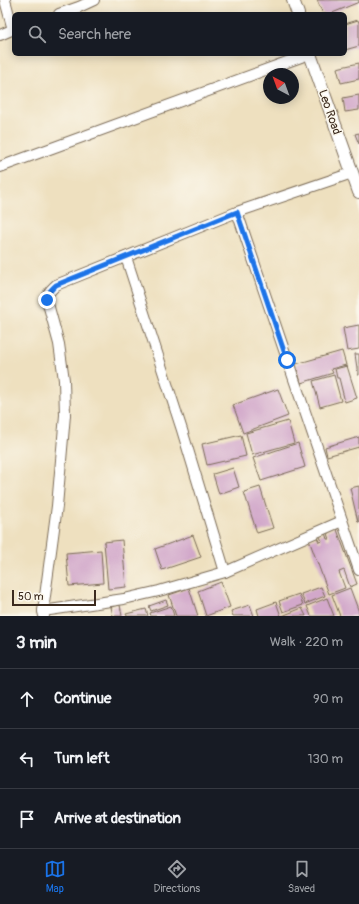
<!DOCTYPE html>
<html lang="en">
<head>
<meta charset="utf-8">
<style>
  body { margin:0; font-family:Pangolin,sans-serif; background:#20242c; color:#f1f3f6 }
  .compass { position:absolute; left:263px; top:68px; width:36px; height:36px; border-radius:50%; background:#171b24; box-shadow:0 2px 10px #0003; rotate:319deg }
  .scale { position:absolute; left:12px; bottom:10px; width:84px; box-sizing:border-box; padding-left:4px; border:2px solid #3b2a1e; border-top:0; font-size:11px; line-height:14px; white-space:nowrap; color:#3b2a1e; -webkit-text-stroke:3px #fbf7ec; paint-order:stroke }
  .stop { position:absolute; width:12px; height:12px; margin:-9px; border:3px solid #1a73e8; border-radius:50%; background:#fff }
  .stop.end { background:#1a73e8; border-color:#fff; box-shadow:0 1px 4px #0008 }
  .list { margin:0; padding:0; list-style:none }
  h2 { display:flex; justify-content:space-between; align-items:center; height:52px; margin:0; padding:0 16px; font-size:17px }
  h2 small { font-size:13px; font-weight:400; color:#9ea1a6 }
  .list li { display:grid; grid-template-columns:26px 1fr auto; gap:12px; align-items:center; box-sizing:border-box; height:60px; padding:0 16px; border-top:1px solid #363941 }
  .list b { display:block; font-size:15px; white-space:nowrap }
  .list em { font-size:13px; font-style:normal; color:#9ea1a6 }
  .icon { flex:none; width:22px; height:22px; fill:none; stroke:currentColor; stroke-width:2; stroke-linecap:round; stroke-linejoin:round }
  .map { position:relative; flex:none; width:359px; height:616px; overflow:hidden }
  .search { position:absolute; background:#171b24; box-shadow:0 2px 10px #0003; left:12px; right:12px; top:12px; height:44px; display:flex; align-items:center; gap:10px; box-sizing:border-box; padding:0 14px; border-radius:6px; color:#9ea1a6; font-size:15px }
  .sheet { height:232px; background:#171b24 }
  nav { display:flex; justify-content:space-around; align-items:center; box-sizing:border-box; height:56px; border-top:1px solid #363941; background:#171b24; font-size:11px; color:#9ea1a6 }
  nav a { display:grid; justify-items:center; gap:2px }
  nav .on { color:#1a73e8 }
  .map>svg:first-child { display:block }
</style>
</head>
<body>
<div class="map">
<svg width="359" height="616" viewBox="0 0 359 616">
  <rect width="100%" height="100%" fill="#fbf7ec"/>
  <filter id="ink" filterUnits="userSpaceOnUse"><feTurbulence type="fractalNoise" baseFrequency=".025" numOctaves="2"/><feDisplacementMap in="SourceGraphic" scale="8" xChannelSelector="R" yChannelSelector="G"/><feConvolveMatrix kernelMatrix="1 2 1 2 8 2 1 2 1" color-interpolation-filters="sRGB"/></filter>
  <filter id="wash" filterUnits="userSpaceOnUse"><feTurbulence type="fractalNoise" baseFrequency=".012" numOctaves="4" result="noise"/><feDisplacementMap in="SourceGraphic" scale="16" xChannelSelector="R" yChannelSelector="G"/><feGaussianBlur stdDeviation="0.9" result="paint"/><feColorMatrix in="noise" values="0 0 0 0 0 0 0 0 0 0 0 0 0 0 0 0 0 1.4 0 .05"/><feComposite in="paint" operator="in"/></filter>
  <g filter="url(#wash)">
    <rect width="100%" height="100%" fill="#eee0bf"/>
    <g id="blocks">
      <g fill="#d2a8ca">
        <polygon points="317,0 359,0 359,2 330,14 323,14"/>
        <polygon points="358,20 359,23 359,46 345,50 345,24"/>
        <polygon points="359,63 359,79 341,83 337,68"/>
        <polygon points="359,95 359,110 345,112 343,98"/>
        <polygon points="359,133 359,144 355,134"/>
        <polygon points="359,325 359,349 347,351 343,328"/>
        <polygon points="342,351 346,365 331,369 333,373 301,383 296,364"/>
        <polygon points="355,354 359,354 359,375 358,375"/>
        <polygon points="347,366 357,398 345,402 339,378 337,378 335,369"/>
        <polygon points="334,375 341,401 320,407 313,381"/>
        <polygon points="278,389 288,416 243,433 233,405"/>
        <polygon points="288,421 294,443 252,455 246,433"/>
        <polygon points="241,435 246,456 207,465 202,444"/>
        <polygon points="359,437 359,447 327,456 325,447"/>
        <polygon points="298,443 305,467 261,481 253,458"/>
        <polygon points="233,468 239,487 219,494 213,474"/>
        <polygon points="359,486 359,522 358,522 350,488"/>
        <polygon points="260,487 273,528 257,533 244,492"/>
        <polygon points="336,527 357,584 350,587 344,570 339,572 345,588 329,594 309,540 317,537 319,542 322,541 319,535 325,533 327,539 330,539 327,531"/>
        <polygon points="193,535 201,557 162,570 155,549"/>
        <polygon points="122,540 126,587 108,589 104,542"/>
        <polygon points="101,550 103,583 69,586 66,553"/>
        <polygon points="221,582 230,607 206,616 198,591"/>
        <polygon points="321,587 325,596 305,604 301,594"/>
        <polygon points="189,588 198,616 176,616 169,595"/>
        <polygon points="350,588 359,612 359,616 340,616 332,595"/>
        <polygon points="299,594 303,605 283,612 279,601"/>
        <polygon points="327,598 334,616 311,616 307,606"/>
        <polygon points="166,600 168,605 151,611 149,606"/>
        <polygon points="276,602 281,616 259,616 257,609"/>
        <polygon points="120,605 122,616 113,616 111,607"/>
        <polygon points="250,605 254,616 233,616 231,611"/>
        <polygon points="171,606 174,616 151,616 150,613"/>
        <polygon points="302,608 306,616 282,616"/>
        <polygon points="146,609 148,616 127,616 126,614"/>
      </g>
    </g>
  </g>
  <g filter="url(#ink)">
    <use href="#blocks" fill-opacity="0" stroke="#7a6a56" stroke-width="1"/>
    <g fill="none" stroke-linecap="round" stroke-linejoin="round">
      <defs>
        <g id="minor">
          <polyline points="5,0 13,30"/>
          <polyline points="59,14 79,7 94,0"/>
          <polyline points="0,35 14,29"/>
          <polyline points="0,167 309,54"/>
          <polyline points="237,212 359,570"/>
          <polyline points="126,257 182,430 225,572"/>
          <polyline points="43,611 124,599 159,591 225,572 342,521"/>
          <path d="M44,616l-1,-5 14,-105 8,-91 -1,-35 -5,-36 -12,-44c0,-7 4,-10 9,-15l181,-73 115,-39"/>
        </g>
        <g id="tertiary">
          <polyline points="293,0 298,14"/>
          <polyline points="310,54 359,192"/>
        </g>
      </defs>
      <use href="#minor" stroke="#7a6a56" stroke-width="12"/>
      <use href="#tertiary" stroke="#7a6a56" stroke-width="14"/>
      <use href="#minor" stroke="#fff" stroke-width="10"/>
      <use href="#tertiary" stroke="#fff" stroke-width="12"/>
    </g>
  </g>
  <g fill="none" stroke-linecap="round" stroke-linejoin="round" filter="url(#ink)">
    <path stroke="#1a73e8" stroke-width="5" d="M47,300c0,-7 4,-10 9,-15l181,-73 50,148"/>
  </g>
  <g text-anchor="middle" stroke-width="3" stroke-linejoin="round" paint-order="stroke">
    <g font-size="12" fill="#3b2a1e" stroke="#fbf7ec">
      <text transform="translate(330 112) rotate(71)" y="4">Leo Road</text>
    </g>
  </g>
</svg>
<svg class="compass" viewBox="-18 -18 36 36"><path d="M0-13l5 13h-10z" fill="#e53935"/><path d="M0 13l5-13h-10z" fill="#9ea1a6"/></svg>
<div class="scale">50 m</div>
<div class="stop" style="left:287px;top:360px"></div>
<div class="stop end" style="left:47px;top:300px"></div>
<div class="search"><svg class="icon" aria-label="search" viewBox="0 0 24 24"><circle cx="10" cy="10" r="6"/><path d="M15 15l6 6"/></svg>Search here</div>
</div>
<section class="sheet">
<h2>3 min<small>Walk · 220 m</small></h2>
<ul class="list">
<li><svg class="icon" aria-label="ahead" viewBox="0 0 24 24"><path d="M12 20V5M6 11l6-6 6 6"/></svg><div><b>Continue</b></div><em>90 m</em></li>
<li><svg class="icon" aria-label="left" viewBox="0 0 24 24"><path d="M17 20v-9H6M10 6l-5 5 5 5"/></svg><div><b>Turn left</b></div><em>130 m</em></li>
<li><svg class="icon" aria-label="arrive" viewBox="0 0 24 24"><path d="M6 21V4h12l-3 4 3 4H6"/></svg><div><b>Arrive at destination</b></div></li>
</ul>
</section>
<nav>
<a class="on"><svg class="icon" aria-label="map" viewBox="0 0 24 24"><path d="M3 6l6-2 6 2 6-2v14l-6 2-6-2-6 2zM9 4v14M15 6v14"/></svg>Map</a>
<a><svg class="icon" aria-label="directions" viewBox="0 0 24 24"><path d="M12 3l9 9-9 9-9-9zM9 14v-3h6M13 9l2 2-2 2"/></svg>Directions</a>
<a><svg class="icon" aria-label="saved" viewBox="0 0 24 24"><path d="M7 4h10v16l-5-4-5 4z"/></svg>Saved</a>
</nav>
</body>
</html>
